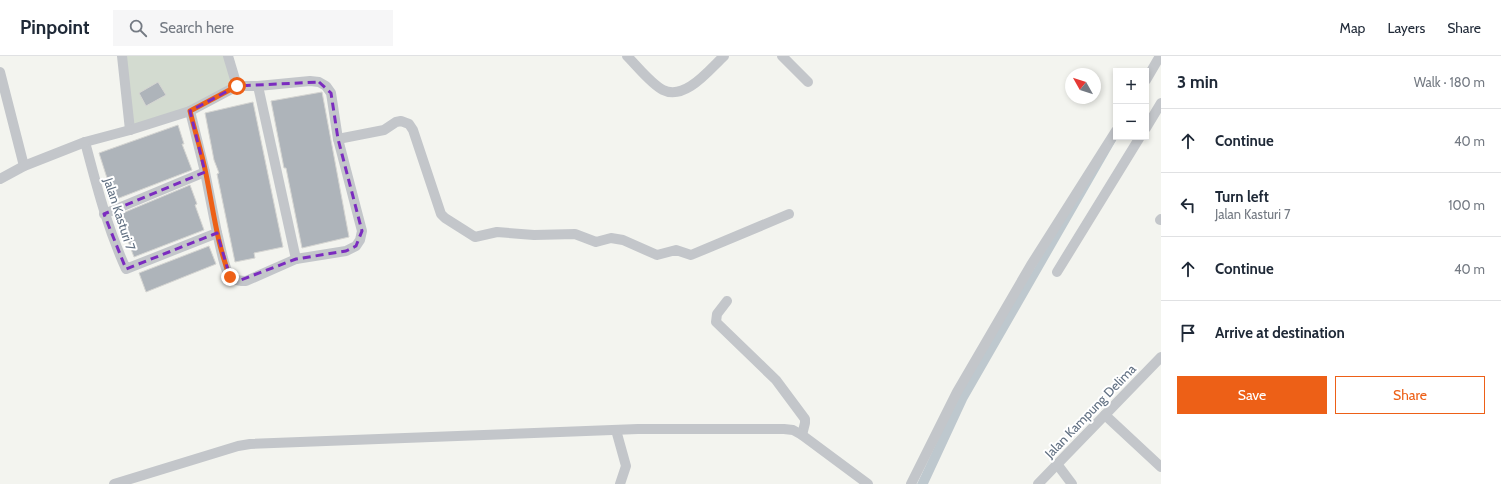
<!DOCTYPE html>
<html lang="en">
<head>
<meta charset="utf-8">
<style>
  body { margin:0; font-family:Cabin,sans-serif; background:#f6f6f7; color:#1f2937 }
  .controls { position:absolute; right:12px; top:12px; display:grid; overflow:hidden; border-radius:0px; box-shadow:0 2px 6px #0003 }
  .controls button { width:36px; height:36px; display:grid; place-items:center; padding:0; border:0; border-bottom:1px solid #e0e1e3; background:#fff; color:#1f2937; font:20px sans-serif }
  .compass { position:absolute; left:1065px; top:12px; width:36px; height:36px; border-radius:50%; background:#fff; box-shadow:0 2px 6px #0003; rotate:309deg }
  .stop { position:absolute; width:12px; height:12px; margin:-9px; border:3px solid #ed6017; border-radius:50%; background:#fff }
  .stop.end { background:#ed6017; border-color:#fff; box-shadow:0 1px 4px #0008 }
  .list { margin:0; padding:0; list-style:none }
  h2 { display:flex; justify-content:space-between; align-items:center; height:52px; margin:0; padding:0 16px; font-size:17px }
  h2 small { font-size:13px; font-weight:400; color:#747a83 }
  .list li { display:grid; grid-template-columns:26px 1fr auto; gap:12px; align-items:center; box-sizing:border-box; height:64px; padding:0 16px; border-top:1px solid #e0e1e3 }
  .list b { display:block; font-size:15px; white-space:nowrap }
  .list p { margin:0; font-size:13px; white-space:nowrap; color:#747a83 }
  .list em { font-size:13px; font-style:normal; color:#747a83 }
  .actions { display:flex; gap:8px; padding:12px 16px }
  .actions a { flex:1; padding:9px 0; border:1px solid #ed6017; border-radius:0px; text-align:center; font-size:14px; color:#ed6017 }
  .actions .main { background:#ed6017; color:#fff }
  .icon { flex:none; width:22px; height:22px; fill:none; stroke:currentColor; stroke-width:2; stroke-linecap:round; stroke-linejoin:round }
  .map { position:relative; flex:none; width:1161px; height:428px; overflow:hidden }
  header { display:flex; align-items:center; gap:24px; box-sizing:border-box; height:56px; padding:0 20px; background:#fff; border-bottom:1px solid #e0e1e3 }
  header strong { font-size:19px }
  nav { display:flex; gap:22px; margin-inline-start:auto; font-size:14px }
  .search { width:280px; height:36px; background:#f6f6f7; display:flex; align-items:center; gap:10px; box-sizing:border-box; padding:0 14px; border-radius:0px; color:#747a83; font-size:15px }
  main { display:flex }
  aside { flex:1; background:#fff }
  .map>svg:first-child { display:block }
</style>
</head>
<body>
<header>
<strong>Pinpoint</strong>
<div class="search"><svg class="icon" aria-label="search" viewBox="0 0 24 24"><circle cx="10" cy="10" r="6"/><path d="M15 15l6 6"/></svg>Search here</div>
<nav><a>Map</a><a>Layers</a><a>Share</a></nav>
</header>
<main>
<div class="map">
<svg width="1161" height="428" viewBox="0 0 1161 428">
  <rect width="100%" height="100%" fill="#f3f4ef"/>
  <polygon fill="#d3dbd0" points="122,0 228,0 237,30 190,55 130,74"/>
  <polygon fill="#bec8ce" points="1116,81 1118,81 967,344 928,428 917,428 961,335 1035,211"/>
  <g fill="#aeb4ba" stroke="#d5d5d2">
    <polygon points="158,26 166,39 146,50 139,37"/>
    <polygon points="322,36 349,181 302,192 286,112 284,112 271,45"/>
    <polygon points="253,46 283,191 254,197 255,202 235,206 217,118 219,117 214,104 205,57"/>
    <polygon points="178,69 184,88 182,88 192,114 114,144 99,97"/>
    <polygon points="190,129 197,148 195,149 204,174 134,201 118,159"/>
    <polygon points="209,190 216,208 146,236 139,217"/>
  </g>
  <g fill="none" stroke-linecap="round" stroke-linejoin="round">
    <g stroke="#c3c6ca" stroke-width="10">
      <polyline points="122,0 130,74"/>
      <polyline points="228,0 237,30"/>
      <path d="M627,0c10,10 24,28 36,34 22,11 46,-20 61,-34"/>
      <polyline points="782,0 808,26"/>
      <polyline points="0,16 24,110"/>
      <polyline points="1146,24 1160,0"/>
      <polyline points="258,30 296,203"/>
      <path d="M190,55l47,-25h21l52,-5 9,1 7,4 5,7 7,46 24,92 -2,9 -4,6 -10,5 -50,8 -50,22c-5,0 -10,0 -15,-4 -7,-6 -11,-34 -14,-44"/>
      <path d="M190,55l15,61 12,61 -91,36c-19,-42 -29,-82 -41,-127l45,-12z"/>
      <polyline points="1146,72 1161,47"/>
      <polyline points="338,83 384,74 396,66 401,65 409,68 413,74 441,158 445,162 475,181 497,176 534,179 575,178 596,186 611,182 623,184 657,199 676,194 691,199 789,158"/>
      <polyline points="0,123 24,110 85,86"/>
      <polyline points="104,158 205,116"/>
      <polyline points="1160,164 1161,163"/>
      <polyline points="1057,216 1140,81"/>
      <polyline points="727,245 717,258 716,266 776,324 805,363 805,367 802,379"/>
      <polyline points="1105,359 1161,411"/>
      <polyline points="616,374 626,410 620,428"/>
      <polyline points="1057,408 1072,428"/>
      <polyline points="114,428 238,390 250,388 638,373 784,373 793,374 802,379 868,428"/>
      <polyline points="911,428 957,336 1031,209 1116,75"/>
      <polyline points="1038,428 1161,301"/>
    </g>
  </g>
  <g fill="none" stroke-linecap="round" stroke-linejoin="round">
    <path stroke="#ed6017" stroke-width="5" d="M230,221c-13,-33 -17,-69 -24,-103 -4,-21 -11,-42 -16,-63l47,-25"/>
  </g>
  <path fill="none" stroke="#7b2cbf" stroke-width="3" stroke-dasharray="8 5" stroke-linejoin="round" d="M319,26l12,11 7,46 24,92 -6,15 -10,5 -50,8 -58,22 -8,-4 -13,-44 -91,36 -22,-55 101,-42 -15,-61 47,-25z"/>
  <g text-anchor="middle" stroke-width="4" stroke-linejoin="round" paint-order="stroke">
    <g font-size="13" fill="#617082" stroke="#fff">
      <text transform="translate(120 158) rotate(72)" y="5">Jalan Kasturi 7</text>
      <text transform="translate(1090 355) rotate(-46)" y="5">Jalan Kampung Delima</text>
    </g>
  </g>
</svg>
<div class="controls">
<button>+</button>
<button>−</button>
</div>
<svg class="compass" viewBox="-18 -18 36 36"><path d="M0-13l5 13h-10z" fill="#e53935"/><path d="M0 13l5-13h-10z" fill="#747a83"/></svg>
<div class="stop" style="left:237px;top:30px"></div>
<div class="stop end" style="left:230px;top:221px"></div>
</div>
<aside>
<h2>3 min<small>Walk · 180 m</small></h2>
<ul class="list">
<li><svg class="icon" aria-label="ahead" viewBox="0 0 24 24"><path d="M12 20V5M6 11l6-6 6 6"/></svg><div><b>Continue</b></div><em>40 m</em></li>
<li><svg class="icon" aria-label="left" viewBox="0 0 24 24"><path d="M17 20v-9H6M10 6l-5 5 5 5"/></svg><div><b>Turn left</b><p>Jalan Kasturi 7</p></div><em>100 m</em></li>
<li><svg class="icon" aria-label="ahead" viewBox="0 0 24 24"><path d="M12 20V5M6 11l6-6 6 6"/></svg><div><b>Continue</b></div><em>40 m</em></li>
<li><svg class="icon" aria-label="arrive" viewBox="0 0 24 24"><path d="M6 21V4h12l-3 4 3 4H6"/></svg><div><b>Arrive at destination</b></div></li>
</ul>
<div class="actions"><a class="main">Save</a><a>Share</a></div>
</aside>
</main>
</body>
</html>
